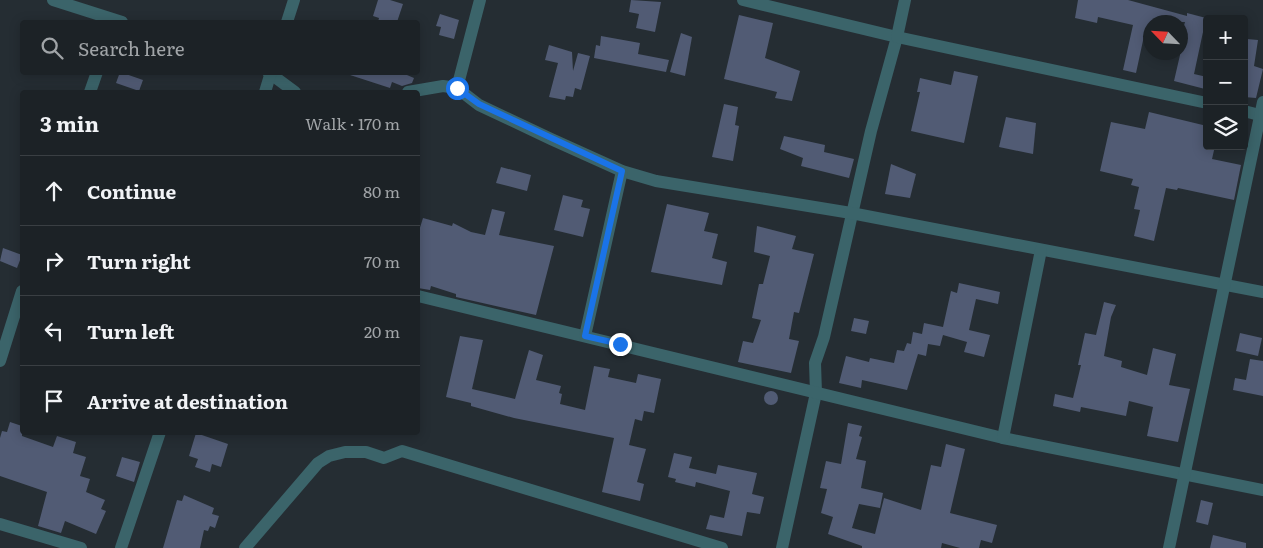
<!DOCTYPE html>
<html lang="en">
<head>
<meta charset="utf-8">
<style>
  body { margin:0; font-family:Literata,serif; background:#252a2e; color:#f1f3f6 }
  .controls { position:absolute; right:15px; top:15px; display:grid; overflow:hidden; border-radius:5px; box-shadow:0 2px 12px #0003 }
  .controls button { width:45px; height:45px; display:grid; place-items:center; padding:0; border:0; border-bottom:1px solid #3a3f43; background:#1c2226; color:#f1f3f6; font:25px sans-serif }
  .compass { position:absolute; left:1143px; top:15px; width:45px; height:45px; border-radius:50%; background:#1c2226; box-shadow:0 2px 12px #0003; rotate:295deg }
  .stop { position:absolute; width:15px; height:15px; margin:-11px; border:4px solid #1a73e8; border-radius:50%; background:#fff }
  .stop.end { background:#1a73e8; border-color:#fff; box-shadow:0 1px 5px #0008 }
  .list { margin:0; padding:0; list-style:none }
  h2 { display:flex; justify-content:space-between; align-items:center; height:65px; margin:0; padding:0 20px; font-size:21px }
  h2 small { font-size:16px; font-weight:400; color:#a0a4a7 }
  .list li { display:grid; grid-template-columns:32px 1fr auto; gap:15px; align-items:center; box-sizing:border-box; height:70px; padding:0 20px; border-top:1px solid #3a3f43 }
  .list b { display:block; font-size:19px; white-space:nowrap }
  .list em { font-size:16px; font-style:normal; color:#a0a4a7 }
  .icon { flex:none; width:28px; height:28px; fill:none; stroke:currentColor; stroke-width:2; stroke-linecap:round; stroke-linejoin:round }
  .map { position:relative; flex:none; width:1263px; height:548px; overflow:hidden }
  .search { position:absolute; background:#1c2226; box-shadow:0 2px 12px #0003; left:20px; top:20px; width:400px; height:55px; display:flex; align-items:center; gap:12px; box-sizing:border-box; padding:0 18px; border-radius:5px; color:#a0a4a7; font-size:19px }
  .panel { position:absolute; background:#1c2226; box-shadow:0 2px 12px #0003; left:20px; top:90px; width:400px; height:345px; border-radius:5px }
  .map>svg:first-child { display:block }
</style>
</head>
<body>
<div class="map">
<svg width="1263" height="548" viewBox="0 0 1263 548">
  <rect width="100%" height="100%" fill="#252d33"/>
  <g fill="#515b74">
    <polygon points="378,0 390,0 403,4 397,22 378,22 379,18 373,16"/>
    <polygon points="631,0 661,2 655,32 636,28 639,14 629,12"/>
    <polygon points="1078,0 1128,0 1187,16 1187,13 1206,18 1194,74 1207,77 1205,89 1174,81 1180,55 1180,40 1185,22 1150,22 1150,38 1144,36 1136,73 1123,70 1133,25 1098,17 1097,23 1075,18"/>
    <polygon points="440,14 459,20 454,39 439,35 441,27 436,26"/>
    <polygon points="739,15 773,23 765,58 800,71 792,101 775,98 777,92 724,79"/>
    <polygon points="681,33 692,37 685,76 670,72"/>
    <polygon points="601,36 640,43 638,54 669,60 666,72 594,58 596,45 600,46"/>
    <polygon points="1247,39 1258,40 1254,66 1263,69 1256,98 1244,97 1244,55"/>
    <polygon points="549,45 572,52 573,71 578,53 590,56 581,90 575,88 573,97 566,96 565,100 549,97 558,63 545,60"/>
    <polygon points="954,71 978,76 964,143 911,131 920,92 917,92 920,78 951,85"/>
    <polygon points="120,72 143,80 139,91 116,83"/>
    <polygon points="350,72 400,72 414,78 412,83 402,86 392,82 390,88 350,75"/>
    <polygon points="724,104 738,107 735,125 739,126 733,161 712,157"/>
    <polygon points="1149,112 1207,126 1207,146 1215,146 1212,159 1241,165 1234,200 1178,188 1177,190 1166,188 1154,241 1134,236 1140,210 1134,209 1139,187 1131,185 1133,179 1100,171 1111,122 1145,129"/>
    <polygon points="1006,117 1036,123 1033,154 999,147"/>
    <polygon points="784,136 825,145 824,152 854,159 849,178 801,166 803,158 780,149"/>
    <polygon points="891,164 916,174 910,198 885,194"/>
    <polygon points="501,167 531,175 527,191 496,183"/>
    <polygon points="563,195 583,200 581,207 590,209 583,237 554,230"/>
    <polygon points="667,204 709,213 704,231 718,234 712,258 727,262 722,285 651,272"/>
    <polygon points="492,209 505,212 499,235 554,246 536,315 456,297 456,294 431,286 430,290 418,288 418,234 423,218 452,226 453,223 471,232 485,235"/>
    <polygon points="757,226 796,236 792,249 814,254 799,313 794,312 789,339 799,341 791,373 738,362 743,341 753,343 761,320 752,318 759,284 763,284 770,256 754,252"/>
    <polygon points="3,248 22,255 17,268 0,261"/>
    <polygon points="959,283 1000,292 998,304 976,299 969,330 990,335 984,357 964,352 967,342 943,335 940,346 928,344 926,356 918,354 907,390 862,380 861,388 839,383 846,356 869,362 870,358 894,363 897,350 904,351 907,343 911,344 913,332 922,334 924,323 943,327 951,291 957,293"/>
    <polygon points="1104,302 1116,305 1111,317 1104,356 1122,361 1121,367 1147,375 1153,348 1176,354 1169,385 1190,389 1178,442 1147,436 1153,407 1129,401 1126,416 1081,407 1080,412 1053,406 1055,394 1073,398 1081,365 1078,365 1085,333 1096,335"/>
    <polygon points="854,318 869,321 866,334 851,331"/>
    <polygon points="1240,333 1262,338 1258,356 1236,351"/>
    <polygon points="460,336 483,340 472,389 515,399 529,350 543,355 536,380 561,386 559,393 562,394 560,404 585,410 594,366 610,369 608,377 636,383 638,374 661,379 654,413 644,411 642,421 635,419 629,445 646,449 637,482 644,484 640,501 602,492 614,438 514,418 471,406 471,403 446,397"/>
    <polygon points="1250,359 1263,361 1263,396 1233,390 1235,378 1246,380"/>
    <circle cx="771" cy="398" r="7"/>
    <polygon points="10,422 22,426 22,436 53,447 57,436 76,442 73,453 86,457 80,476 90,479 86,492 105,500 101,509 106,511 96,534 65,521 61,533 38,526 47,492 0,476 0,438 2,431 7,432"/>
    <polygon points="848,423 862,426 859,436 862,437 856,459 866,461 861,488 883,493 880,508 859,504 852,528 875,534 884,498 921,510 931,465 941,467 946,444 965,449 950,513 997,525 992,543 981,540 979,548 960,548 942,543 941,548 862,548 862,546 828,534 833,517 821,513 827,489 820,488 826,461 841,464"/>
    <polygon points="196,433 228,444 221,467 212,464 210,472 195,467 198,459 189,456"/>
    <polygon points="674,453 692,457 689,468 716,474 718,465 757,473 752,494 764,497 760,514 747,512 742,536 706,529 710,515 724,518 730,491 696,482 695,487 675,482 676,479 668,477"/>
    <polygon points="122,457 140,462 134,482 116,476"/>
    <polygon points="184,495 214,508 212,514 219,516 215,528 210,526 208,531 204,530 200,548 163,548 177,500 182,501"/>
    <polygon points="1201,500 1213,503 1208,525 1196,522"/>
    <polygon points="1213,535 1246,543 1246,548 1210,548"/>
  </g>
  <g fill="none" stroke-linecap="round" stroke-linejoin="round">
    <g stroke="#3b646a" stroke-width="12">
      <polyline points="53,0 122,22"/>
      <polyline points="743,0 897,37 871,131 824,337 815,363 816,393 782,548"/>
      <polyline points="905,0 897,37 1207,103"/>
      <polyline points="287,22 294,0"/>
      <polyline points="268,72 295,92"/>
      <polyline points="457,88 480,0"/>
      <polyline points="90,92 97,72"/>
      <polyline points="265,92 271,72"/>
      <polyline points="408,92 443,86 457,88 479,105 551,139 622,171 656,181 851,213 1263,292"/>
      <polyline points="1244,111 1263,116"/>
      <polyline points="418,296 1003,438 1263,490"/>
      <polyline points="585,336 622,171"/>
      <polyline points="0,361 22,291"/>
      <polyline points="1003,438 1041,250"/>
      <polyline points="0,524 81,548"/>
      <polyline points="121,548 160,432"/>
      <polyline points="245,548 318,463 329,456 345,452 366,452 384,458 402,451 722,548"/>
      <polyline points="1169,548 1263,102"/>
    </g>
  </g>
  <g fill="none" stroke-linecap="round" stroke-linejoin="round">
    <polyline stroke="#1a73e8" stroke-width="6" points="457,88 479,104 622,171 585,336 620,344"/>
  </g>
</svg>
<div class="controls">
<button>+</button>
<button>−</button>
<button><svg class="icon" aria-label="layers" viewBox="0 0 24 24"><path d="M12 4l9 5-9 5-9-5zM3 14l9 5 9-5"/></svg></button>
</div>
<svg class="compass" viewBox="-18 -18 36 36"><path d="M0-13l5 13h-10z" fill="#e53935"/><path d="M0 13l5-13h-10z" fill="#a0a4a7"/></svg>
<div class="stop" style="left:457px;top:88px"></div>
<div class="stop end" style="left:620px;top:344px"></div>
<div class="search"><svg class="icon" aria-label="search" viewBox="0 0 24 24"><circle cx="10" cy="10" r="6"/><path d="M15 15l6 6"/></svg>Search here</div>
<section class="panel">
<h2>3 min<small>Walk · 170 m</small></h2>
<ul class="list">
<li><svg class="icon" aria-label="ahead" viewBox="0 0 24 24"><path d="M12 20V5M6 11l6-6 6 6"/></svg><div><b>Continue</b></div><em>80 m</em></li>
<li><svg class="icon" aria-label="right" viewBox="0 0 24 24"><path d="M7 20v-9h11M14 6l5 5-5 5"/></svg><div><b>Turn right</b></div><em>70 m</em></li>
<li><svg class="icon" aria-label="left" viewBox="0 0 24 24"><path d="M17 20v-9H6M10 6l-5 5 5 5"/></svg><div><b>Turn left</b></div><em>20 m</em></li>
<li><svg class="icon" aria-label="arrive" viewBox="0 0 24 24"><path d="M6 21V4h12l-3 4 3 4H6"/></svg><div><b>Arrive at destination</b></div></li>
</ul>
</section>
</div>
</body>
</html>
